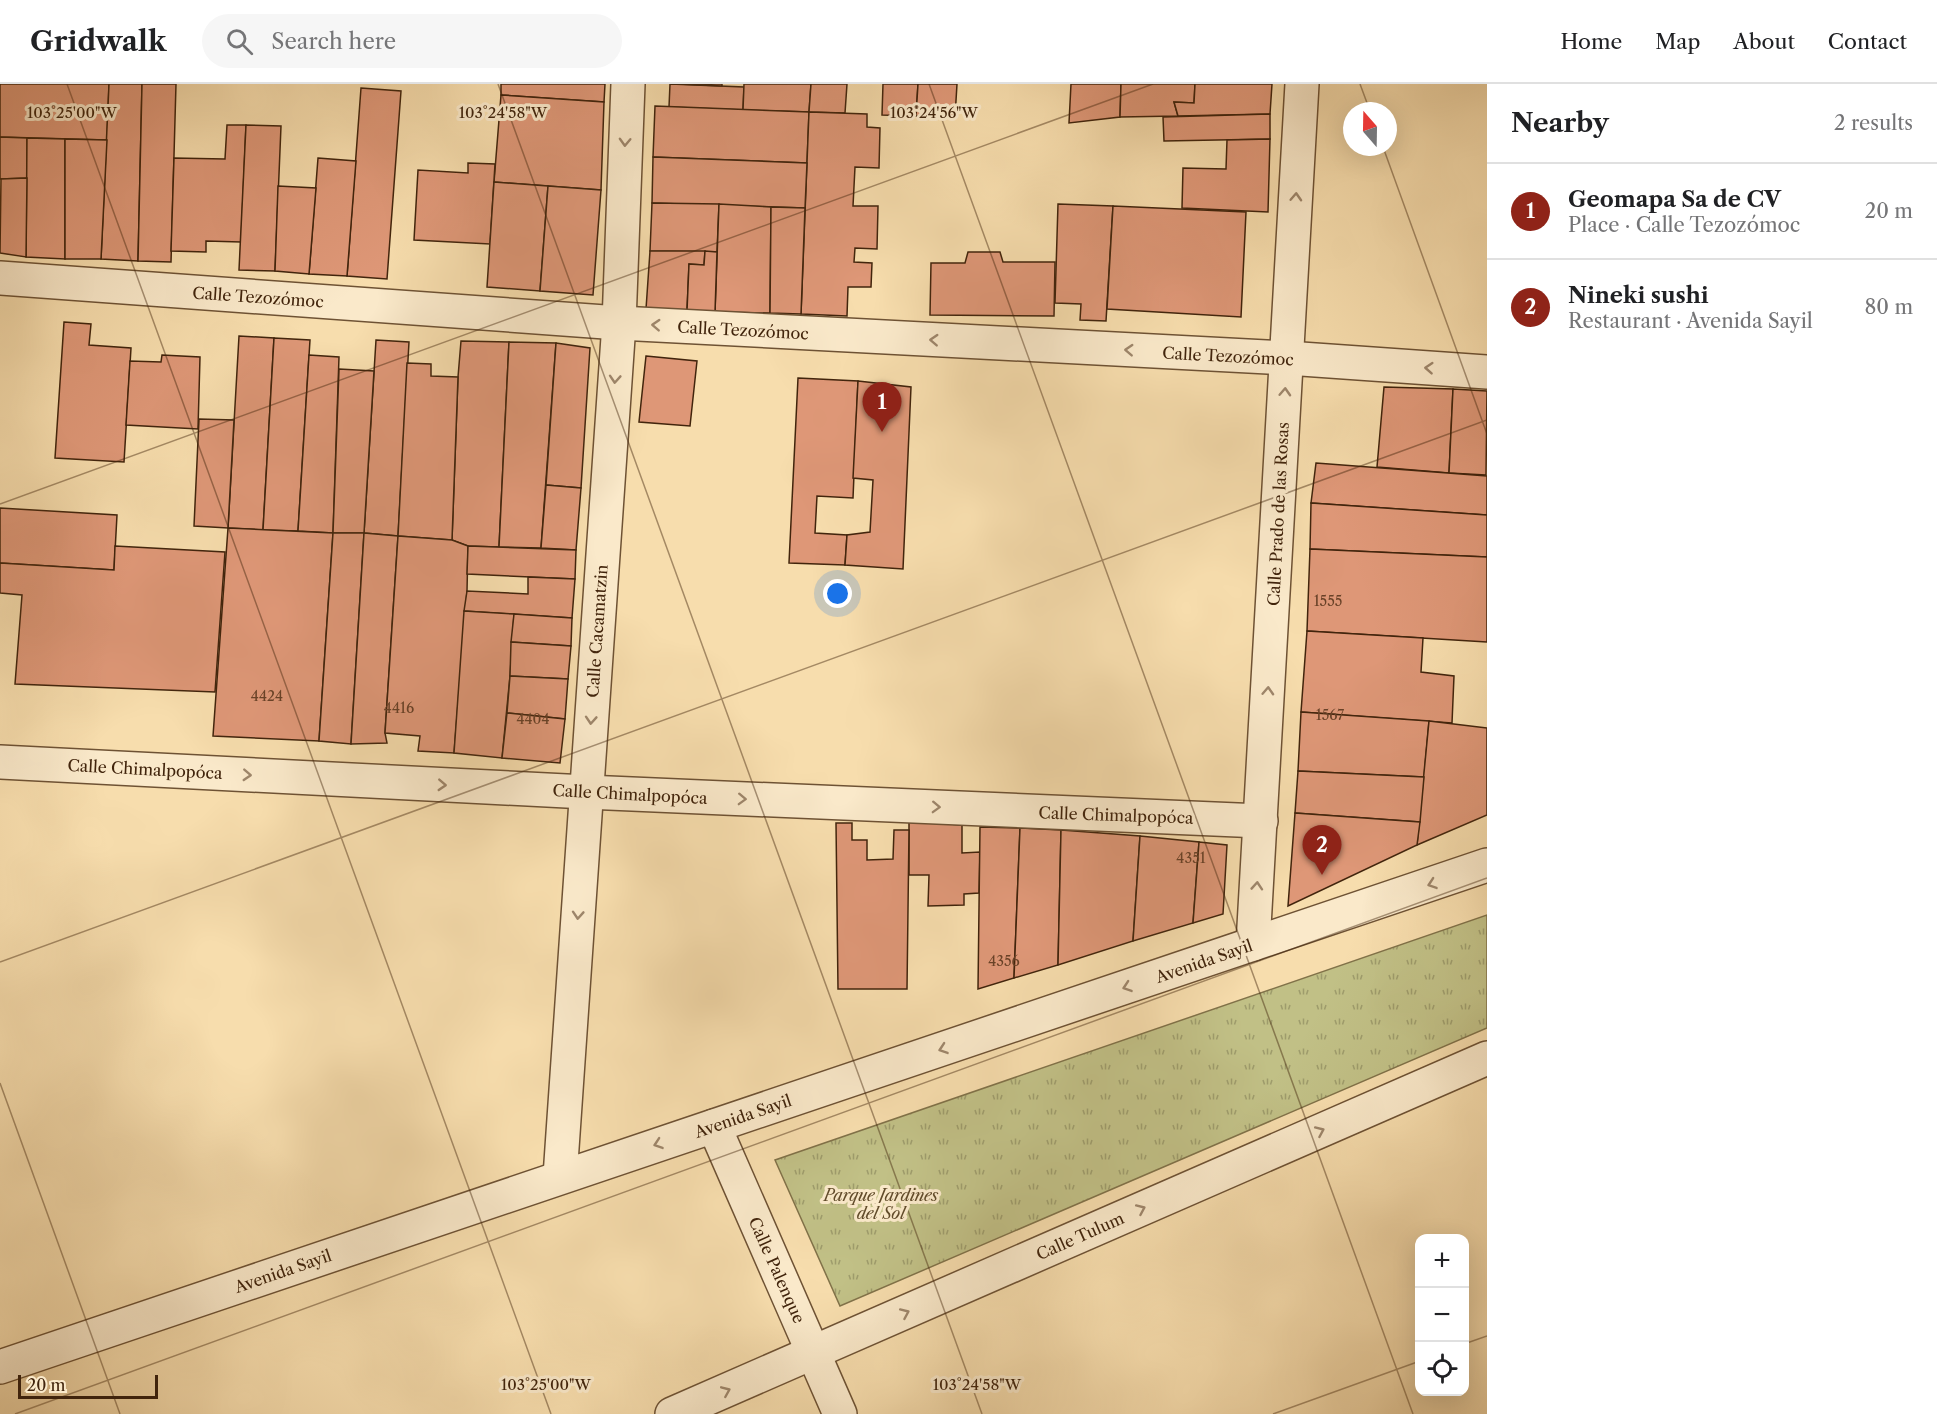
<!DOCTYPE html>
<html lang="en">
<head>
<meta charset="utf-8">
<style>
  body { margin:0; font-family:"Libre Caslon Text",serif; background:#f6f6f6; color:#202124 }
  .controls { position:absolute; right:18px; bottom:18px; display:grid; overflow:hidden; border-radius:12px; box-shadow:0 6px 24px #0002 }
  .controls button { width:54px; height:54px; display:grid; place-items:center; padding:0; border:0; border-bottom:2px solid #e0e0e0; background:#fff; color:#202124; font:30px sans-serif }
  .compass { position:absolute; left:1343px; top:18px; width:54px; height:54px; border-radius:50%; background:#fff; box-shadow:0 6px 24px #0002; rotate:340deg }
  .scale { position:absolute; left:18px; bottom:15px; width:140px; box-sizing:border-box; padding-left:6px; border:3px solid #41240c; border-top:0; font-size:16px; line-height:21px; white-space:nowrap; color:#41240c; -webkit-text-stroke:4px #fae9ca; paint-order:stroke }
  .you { position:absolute; left:838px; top:510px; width:21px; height:21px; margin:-15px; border:4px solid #fff; border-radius:50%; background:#1a73e8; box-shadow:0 0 0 9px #1a73e833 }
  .badge { display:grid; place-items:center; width:39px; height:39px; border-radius:50%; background:#8f2418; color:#fff; font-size:20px; font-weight:700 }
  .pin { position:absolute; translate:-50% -50px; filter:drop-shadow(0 2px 3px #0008) }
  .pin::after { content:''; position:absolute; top:32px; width:21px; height:18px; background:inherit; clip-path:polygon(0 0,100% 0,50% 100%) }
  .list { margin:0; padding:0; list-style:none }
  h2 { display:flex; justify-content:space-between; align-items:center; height:78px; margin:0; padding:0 24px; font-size:26px }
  h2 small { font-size:20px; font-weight:400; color:#757577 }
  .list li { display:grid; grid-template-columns:39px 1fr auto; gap:18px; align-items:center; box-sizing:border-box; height:96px; padding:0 24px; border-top:2px solid #e0e0e0 }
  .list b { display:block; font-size:22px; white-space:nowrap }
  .list p { margin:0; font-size:20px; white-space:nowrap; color:#757577 }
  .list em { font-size:20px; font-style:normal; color:#757577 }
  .icon { flex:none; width:33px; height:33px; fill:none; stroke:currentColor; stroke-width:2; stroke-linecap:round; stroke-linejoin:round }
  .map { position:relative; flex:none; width:1487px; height:1330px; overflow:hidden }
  header { display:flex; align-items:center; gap:36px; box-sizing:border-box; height:84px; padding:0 30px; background:#fff; border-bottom:2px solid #e0e0e0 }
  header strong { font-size:28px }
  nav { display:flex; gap:33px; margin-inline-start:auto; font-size:21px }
  .search { width:420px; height:54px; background:#f6f6f6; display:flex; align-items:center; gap:15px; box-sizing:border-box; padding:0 21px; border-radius:33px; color:#757577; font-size:22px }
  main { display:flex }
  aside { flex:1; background:#fff }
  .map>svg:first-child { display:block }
</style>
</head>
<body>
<header>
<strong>Gridwalk</strong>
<div class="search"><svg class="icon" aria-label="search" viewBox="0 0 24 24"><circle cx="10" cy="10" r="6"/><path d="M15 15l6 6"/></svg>Search here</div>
<nav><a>Home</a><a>Map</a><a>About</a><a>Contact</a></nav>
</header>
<main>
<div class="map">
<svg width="1487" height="1330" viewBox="0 0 1487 1330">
  <defs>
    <pattern id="park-tufts" width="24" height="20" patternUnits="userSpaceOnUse" patternTransform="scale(1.5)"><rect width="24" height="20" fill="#c1c086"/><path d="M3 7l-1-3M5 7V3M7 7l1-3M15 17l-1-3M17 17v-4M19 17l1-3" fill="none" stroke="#9e9c6c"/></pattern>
  </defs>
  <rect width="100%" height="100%" fill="#f7ddad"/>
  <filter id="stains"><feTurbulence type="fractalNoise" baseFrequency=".00333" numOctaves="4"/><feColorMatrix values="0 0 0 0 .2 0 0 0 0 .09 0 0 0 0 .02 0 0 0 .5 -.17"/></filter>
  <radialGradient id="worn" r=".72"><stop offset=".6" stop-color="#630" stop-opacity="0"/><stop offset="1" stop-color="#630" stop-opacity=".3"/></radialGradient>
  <polygon fill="url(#park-tufts)" stroke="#817249" stroke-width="1.5" points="1487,831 1487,944 840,1222 775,1076"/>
  <g fill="#de9777" stroke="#41240c" stroke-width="1.5">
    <polygon points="0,0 109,0 107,56 0,53"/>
    <polygon points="109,0 142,0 138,177 101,175"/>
    <polygon points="142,0 176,0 171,178 138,177"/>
    <polygon points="501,0 605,0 604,18 501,11"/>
    <polygon points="670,0 744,3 743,26 669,23"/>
    <polygon points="678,0 722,0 722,2"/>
    <polygon points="744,0 811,0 809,28 743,26"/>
    <polygon points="811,0 847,0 845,29 809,28"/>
    <polygon points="883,0 918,0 916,32 882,31"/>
    <polygon points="918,0 957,0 955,33 916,32"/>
    <polygon points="1071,0 1121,0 1120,33 1069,39"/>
    <polygon points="1121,0 1195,0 1194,19 1174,18 1178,32 1120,33"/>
    <polygon points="1195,0 1272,0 1270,30 1178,32 1174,18 1194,19"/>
    <polygon points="361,4 401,7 387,195 347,192"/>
    <polygon points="501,11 604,18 601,106 494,98"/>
    <polygon points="655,22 809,28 807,79 653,73"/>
    <polygon points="809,28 867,30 867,43 880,44 879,84 855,83 853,122 878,122 877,165 855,164 854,178 872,179 871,203 848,203 847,232 801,230"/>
    <polygon points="1270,30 1270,55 1164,57 1163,33"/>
    <polygon points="227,41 246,41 241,158 206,157 206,168 171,167 174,74 225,75"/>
    <polygon points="246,41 281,42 275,187 239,186"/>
    <polygon points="0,53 27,54 27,94 0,95"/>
    <polygon points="27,54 65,55 65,175 26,173"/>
    <polygon points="65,55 107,56 101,175 65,175"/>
    <polygon points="1270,55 1268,128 1182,124 1183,84 1226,85 1227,56"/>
    <polygon points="653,73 807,79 805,124 652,119"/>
    <polygon points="318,74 356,77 347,192 309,190"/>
    <polygon points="468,79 495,80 490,160 414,156 418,86 468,89"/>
    <polygon points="27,94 26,173 0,169 1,95"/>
    <polygon points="494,98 548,102 540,207 487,203"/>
    <polygon points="278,102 316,104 309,190 275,187"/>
    <polygon points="548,102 601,106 593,211 540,207"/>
    <polygon points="652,119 719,120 717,168 650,167"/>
    <polygon points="719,120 771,123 770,229 715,228"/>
    <polygon points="1058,120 1113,122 1106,237 1080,236 1081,220 1055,219"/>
    <polygon points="1113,122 1246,128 1241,233 1107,225"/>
    <polygon points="771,123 805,124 801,230 770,229"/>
    <polygon points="650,167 705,167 704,181 689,180 687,227 646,225"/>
    <polygon points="705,167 717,168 715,228 687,227 689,180 704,181"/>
    <polygon points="968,168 1000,168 1003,178 1055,178 1054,232 930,231 931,179 965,179"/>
    <polygon points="64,238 91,240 89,261 131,264 124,378 55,374"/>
    <polygon points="239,252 274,254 263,446 228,444"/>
    <polygon points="274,254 310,256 298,447 263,446"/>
    <polygon points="376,256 409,258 398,452 364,449"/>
    <polygon points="461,257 509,258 499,463 468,462 452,456 458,293"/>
    <polygon points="509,258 556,259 541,464 499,463"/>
    <polygon points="556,259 590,264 581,404 546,401"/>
    <polygon points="162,271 200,273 198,345 126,341 130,277 161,278"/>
    <polygon points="309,271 339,273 333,449 298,447"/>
    <polygon points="646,272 697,277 690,342 639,338"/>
    <polygon points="407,279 431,280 431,292 458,293 452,456 398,452"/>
    <polygon points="339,285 374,287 364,449 333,449"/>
    <polygon points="798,294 858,297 853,414 817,412 815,449 847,451 845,481 789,479"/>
    <polygon points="858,297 911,303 903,485 845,481 847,451 870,448 873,396 853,394"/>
    <polygon points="1384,303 1453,305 1449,389 1377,383"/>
    <polygon points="1453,305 1487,307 1486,391 1449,389"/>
    <polygon points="199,335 234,336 228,444 194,442"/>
    <polygon points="1316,379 1487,392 1487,431 1311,419"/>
    <polygon points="546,401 581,404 576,466 541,464"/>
    <polygon points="1311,419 1487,431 1487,473 1310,465"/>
    <polygon points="0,424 117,431 114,486 0,479"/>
    <polygon points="228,444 333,449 319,657 213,652"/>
    <polygon points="333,449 364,449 351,660 319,657"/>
    <polygon points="364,449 398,452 385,649 387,659 351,660"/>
    <polygon points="398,452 452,456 468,462 467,507 454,669 418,667 420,652 385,649"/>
    <polygon points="115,462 225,468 215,608 15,600 22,511 0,509 0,479 114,486"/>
    <polygon points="468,462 576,466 575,495 467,490"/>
    <polygon points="1310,465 1487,473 1487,558 1307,547"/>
    <polygon points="528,493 575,495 572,534 464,527 467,507 528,510"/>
    <polygon points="464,527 514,530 510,592 502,674 454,669"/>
    <polygon points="514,530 572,534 571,562 511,558"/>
    <polygon points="1307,547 1423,554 1421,588 1454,592 1452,639 1301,628"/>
    <polygon points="511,558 571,562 568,595 510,592"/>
    <polygon points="510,592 568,595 565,635 507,629"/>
    <polygon points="1301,628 1429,637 1424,693 1298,687"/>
    <polygon points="507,629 565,635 560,679 502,674"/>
    <polygon points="1429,637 1487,644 1487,731 1417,761"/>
    <polygon points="1298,687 1424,693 1420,738 1295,729"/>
    <polygon points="1295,729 1420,738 1417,761 1288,822"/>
    <polygon points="909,737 962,741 962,769 980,768 979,809 964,810 964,821 928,822 929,791 909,791"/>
    <polygon points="836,739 852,739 852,756 867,756 867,776 893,775 894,746 909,746 907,905 838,905"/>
    <polygon points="980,743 1020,744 1014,894 978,905"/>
    <polygon points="1020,744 1061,746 1058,881 1014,894"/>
    <polygon points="1061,746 1140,752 1133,857 1058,881"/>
    <polygon points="1140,752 1199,758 1193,839 1133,857"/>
    <polygon points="1199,758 1227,761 1223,830 1193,839"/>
  </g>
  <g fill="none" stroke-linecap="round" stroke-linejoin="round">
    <defs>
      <g id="street">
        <polyline points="0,194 619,239 1287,274 1487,288"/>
        <polyline points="0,678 586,708 1261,737"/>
        <polyline points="1253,860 1302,0"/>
        <polyline points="714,1042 840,1330"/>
        <polyline points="560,1093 619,239 628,0"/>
        <polyline points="0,1283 1487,781"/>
        <polyline points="672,1330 1487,974"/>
      </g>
    </defs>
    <use href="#street" stroke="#6e5234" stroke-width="36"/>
    <use href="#street" stroke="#fae9ca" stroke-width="33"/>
  </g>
  <defs><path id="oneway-chevron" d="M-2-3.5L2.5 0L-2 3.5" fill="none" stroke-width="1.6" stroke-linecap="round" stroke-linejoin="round" transform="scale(1.5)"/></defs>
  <g stroke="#9e866b">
    <use href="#oneway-chevron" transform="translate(625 58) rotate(92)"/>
    <use href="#oneway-chevron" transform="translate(1296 113) rotate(-87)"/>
    <use href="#oneway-chevron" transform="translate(656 241) rotate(-177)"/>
    <use href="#oneway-chevron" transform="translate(934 256) rotate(-177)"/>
    <use href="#oneway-chevron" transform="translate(1129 266) rotate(-177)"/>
    <use href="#oneway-chevron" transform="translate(1429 284) rotate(-176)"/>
    <use href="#oneway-chevron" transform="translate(615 295) rotate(94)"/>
    <use href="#oneway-chevron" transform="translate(1285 308) rotate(-87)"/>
    <use href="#oneway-chevron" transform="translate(1268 607) rotate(-87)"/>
    <use href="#oneway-chevron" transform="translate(591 636) rotate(94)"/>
    <use href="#oneway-chevron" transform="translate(247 691) rotate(3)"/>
    <use href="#oneway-chevron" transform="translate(442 701) rotate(3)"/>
    <use href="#oneway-chevron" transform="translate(742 715) rotate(2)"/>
    <use href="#oneway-chevron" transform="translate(936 723) rotate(2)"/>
    <use href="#oneway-chevron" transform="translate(1432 800) rotate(161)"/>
    <use href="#oneway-chevron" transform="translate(1257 802) rotate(-86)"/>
    <use href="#oneway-chevron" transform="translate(578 831) rotate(94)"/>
    <use href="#oneway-chevron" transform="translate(1127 903) rotate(161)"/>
    <use href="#oneway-chevron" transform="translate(943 965) rotate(161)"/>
    <use href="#oneway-chevron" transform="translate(1320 1047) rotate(-24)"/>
    <use href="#oneway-chevron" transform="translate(658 1060) rotate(161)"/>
    <use href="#oneway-chevron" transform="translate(1141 1125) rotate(-24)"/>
    <use href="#oneway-chevron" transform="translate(905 1229) rotate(-24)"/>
    <use href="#oneway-chevron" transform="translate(726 1307) rotate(-23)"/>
  </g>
  <path fill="none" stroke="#41240c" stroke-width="1.5" stroke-opacity="0.45" d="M67,0l484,1330M498,0l484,1330M929,0l484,1330M1360,0l10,27M1383,63l104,287M0,420l1153,-420M0,878l1487,-542M0,999l120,331M1464,1260l23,-8M15,1330l1472,-536M1273,1330l147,-53"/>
  <g text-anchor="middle" stroke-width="6" stroke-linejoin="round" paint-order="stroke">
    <g font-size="14" fill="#684127">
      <text x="1328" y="522">1555</text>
      <text x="267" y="617">4424</text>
      <text x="399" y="629">4416</text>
      <text x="1330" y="636">1567</text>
      <text x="533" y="640">4404</text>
      <text x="1191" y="779">4351</text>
      <text x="1004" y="882">4356</text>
    </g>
    <g font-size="16" fill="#41240c" stroke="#fae9ca">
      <text transform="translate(258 213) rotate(4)" y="6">Calle Tezozómoc</text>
      <text transform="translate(743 246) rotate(3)" y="6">Calle Tezozómoc</text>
      <text transform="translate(1228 272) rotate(3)" y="6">Calle Tezozómoc</text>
      <text transform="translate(1278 430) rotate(-87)" y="6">Calle Prado de las Rosas</text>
      <text transform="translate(597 547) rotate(-86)" y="6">Calle Cacamatzin</text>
      <text transform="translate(145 685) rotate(3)" y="6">Calle Chimalpopóca</text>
      <text transform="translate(630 710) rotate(3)" y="6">Calle Chimalpopóca</text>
      <text transform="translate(1116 731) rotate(2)" y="6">Calle Chimalpopóca</text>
      <text transform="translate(1204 877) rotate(-19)" y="6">Avenida Sayil</text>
      <text transform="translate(743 1032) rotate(-19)" y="6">Avenida Sayil</text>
      <text transform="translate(1080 1152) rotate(-24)" y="6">Calle Tulum</text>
      <text transform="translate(777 1186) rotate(66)" y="6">Calle Palenque</text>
      <text transform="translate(283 1187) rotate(-19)" y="6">Avenida Sayil</text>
    </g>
    <g font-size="16" font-style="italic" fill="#614b2a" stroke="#fae9ca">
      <text x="881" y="1117">Parque Jardines<tspan x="881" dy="18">del Sol</tspan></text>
    </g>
  </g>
  <g font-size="15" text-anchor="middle" fill="#41240c" stroke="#fae9ca" stroke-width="6" stroke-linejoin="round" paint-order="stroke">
    <text x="72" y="34">103°25'00"W</text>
    <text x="503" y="34">103°24'58"W</text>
    <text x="934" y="34">103°24'56"W</text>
    <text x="546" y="1306">103°25'00"W</text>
    <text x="977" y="1306">103°24'58"W</text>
  </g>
  <rect width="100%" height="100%" filter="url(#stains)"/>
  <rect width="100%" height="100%" fill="url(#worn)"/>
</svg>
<div class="controls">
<button>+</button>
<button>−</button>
<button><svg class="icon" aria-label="locate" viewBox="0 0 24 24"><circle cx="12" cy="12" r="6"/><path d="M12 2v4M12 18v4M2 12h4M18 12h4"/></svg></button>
</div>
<svg class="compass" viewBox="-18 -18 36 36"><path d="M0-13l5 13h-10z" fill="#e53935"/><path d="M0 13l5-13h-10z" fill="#757577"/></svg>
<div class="scale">20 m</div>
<div class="you"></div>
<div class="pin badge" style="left:882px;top:348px">1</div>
<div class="pin badge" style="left:1322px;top:791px">2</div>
</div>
<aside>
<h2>Nearby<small>2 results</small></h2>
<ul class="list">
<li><span class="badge">1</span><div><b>Geomapa Sa de CV</b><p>Place · Calle Tezozómoc</p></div><em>20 m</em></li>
<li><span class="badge">2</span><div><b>Nineki sushi</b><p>Restaurant · Avenida Sayil</p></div><em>80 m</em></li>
</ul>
</aside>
</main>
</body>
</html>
